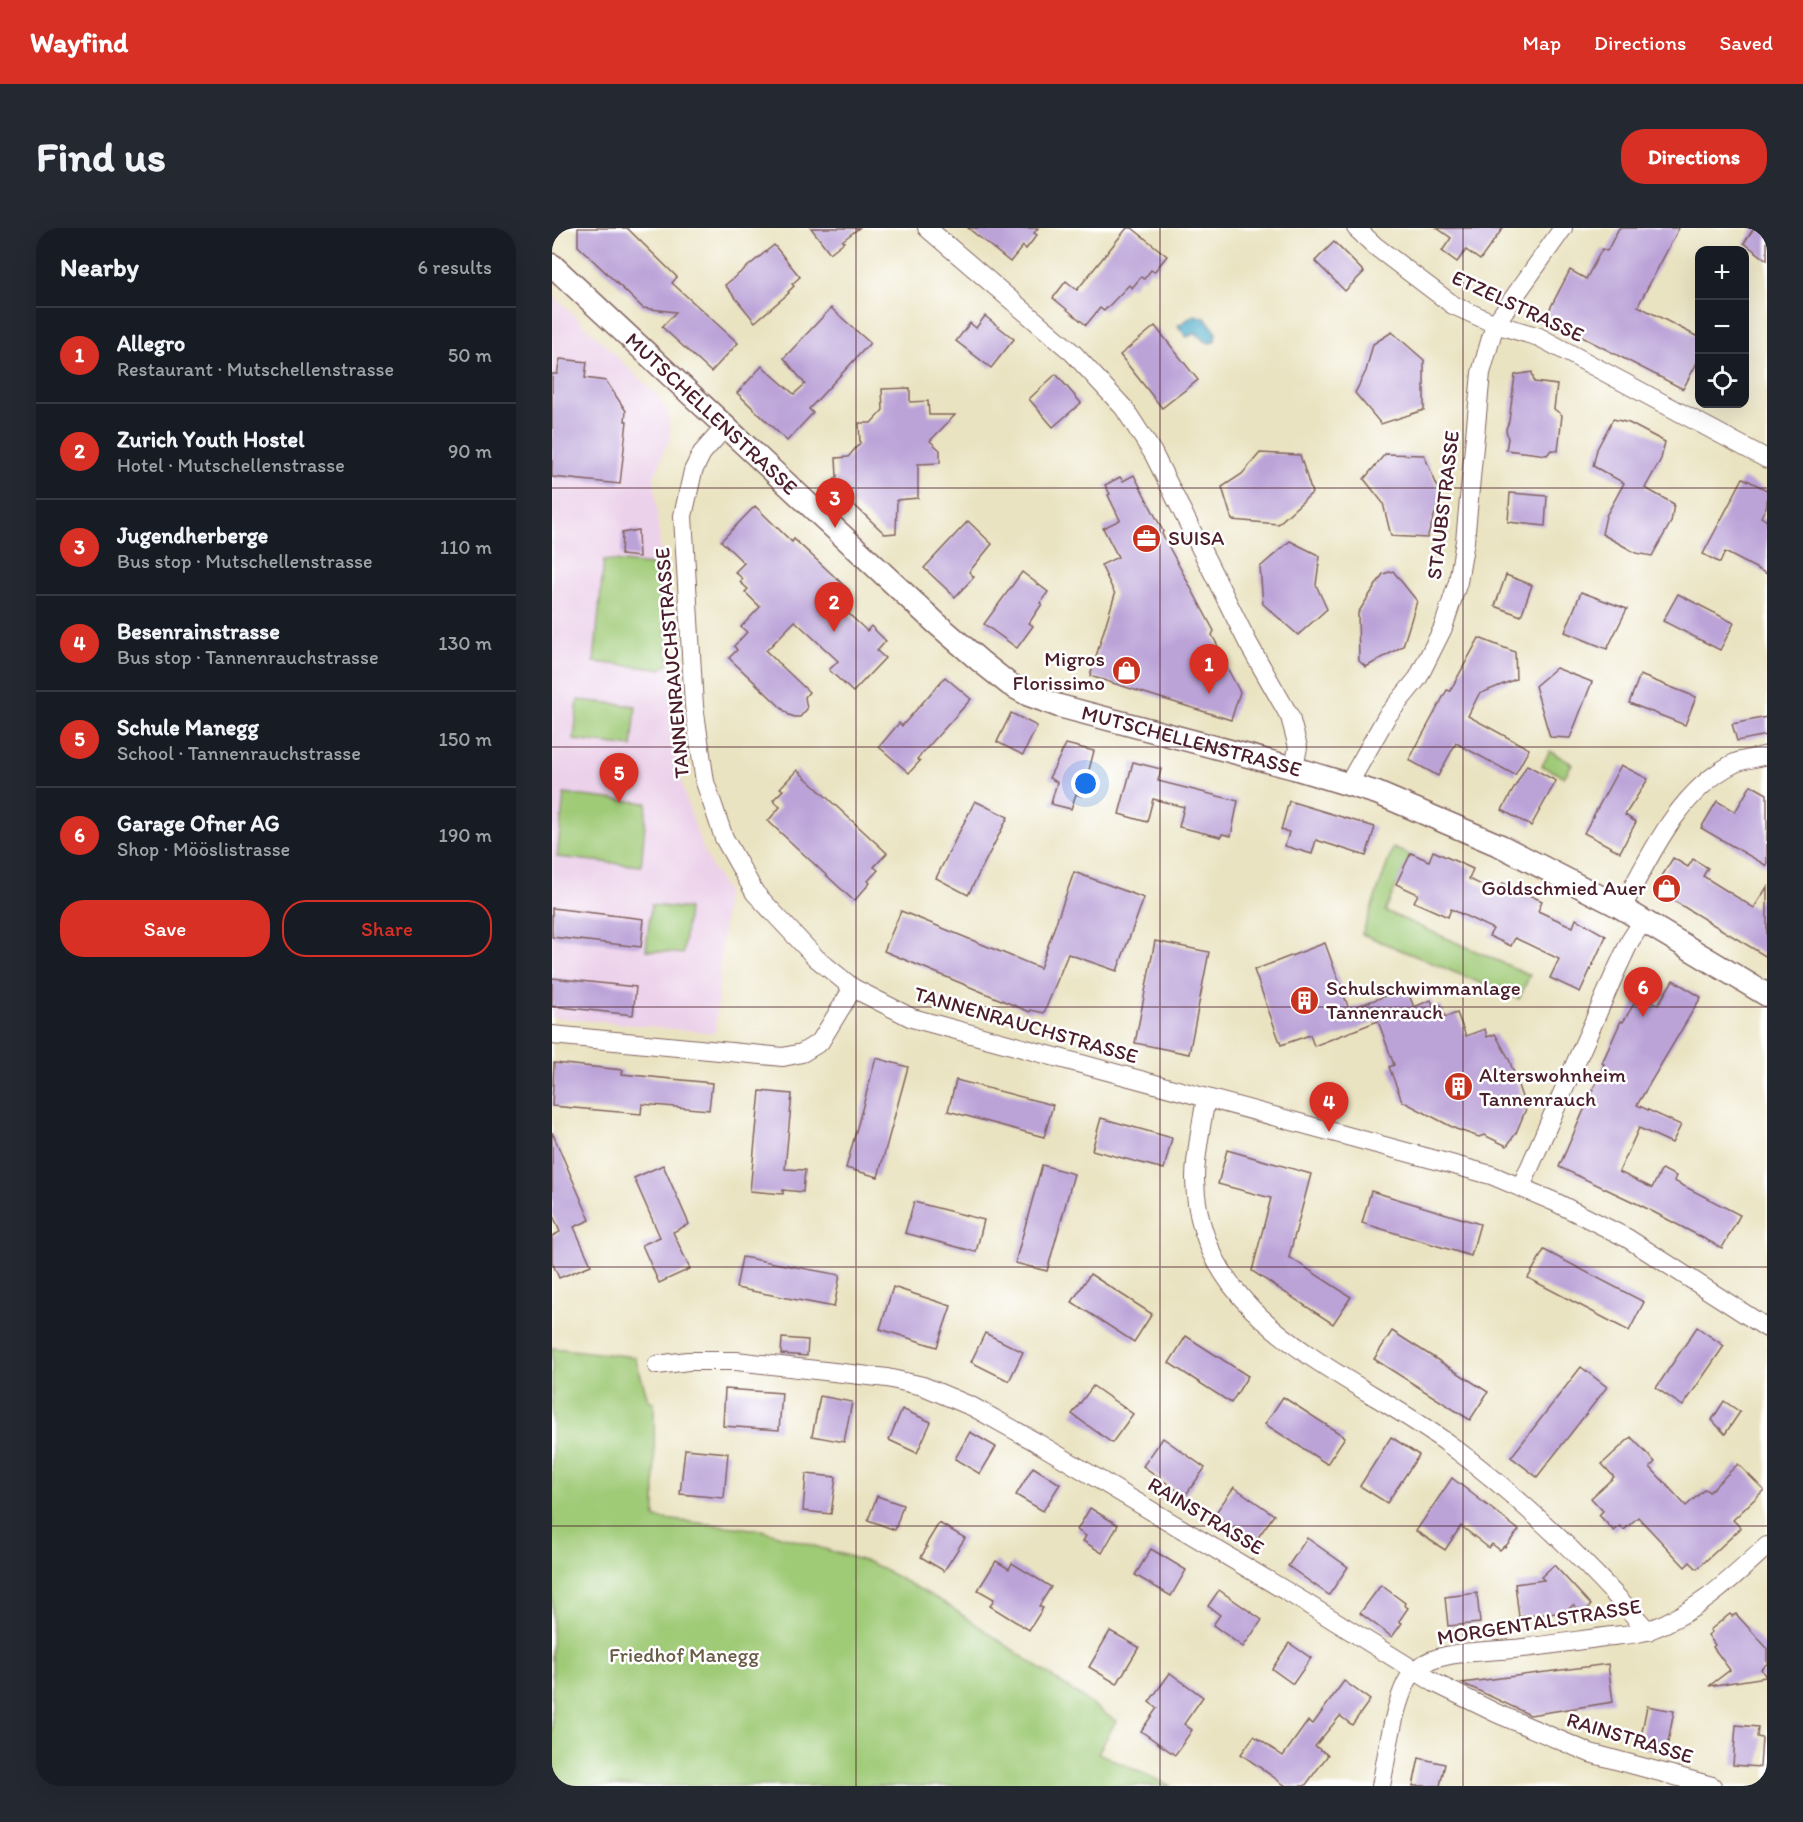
<!DOCTYPE html>
<html lang="en">
<head>
<meta charset="utf-8">
<style>
  body { margin:0; font-family:Itim,sans-serif; background:#242831; color:#f1f3f6 }
  .controls { position:absolute; right:18px; top:18px; display:grid; overflow:hidden; border-radius:12px; box-shadow:0 6px 24px #0002 }
  .controls button { width:54px; height:54px; display:grid; place-items:center; padding:0; border:0; border-bottom:2px solid #363941; background:#171b24; color:#f1f3f6; font:30px sans-serif }
  .you { position:absolute; left:534px; top:556px; width:21px; height:21px; margin:-15px; border:4px solid #fff; border-radius:50%; background:#1a73e8; box-shadow:0 0 0 9px #1a73e833 }
  .badge { display:grid; place-items:center; width:39px; height:39px; border-radius:50%; background:#d93025; color:#fff; font-size:20px; font-weight:700 }
  .pin { position:absolute; translate:-50% -50px; filter:drop-shadow(0 2px 3px #0008) }
  .pin::after { content:''; position:absolute; top:32px; width:21px; height:18px; background:inherit; clip-path:polygon(0 0,100% 0,50% 100%) }
  .list { margin:0; padding:0; list-style:none }
  h2 { display:flex; justify-content:space-between; align-items:center; height:78px; margin:0; padding:0 24px; font-size:26px }
  h2 small { font-size:20px; font-weight:400; color:#9ea1a6 }
  .list li { display:grid; grid-template-columns:39px 1fr auto; gap:18px; align-items:center; box-sizing:border-box; height:96px; padding:0 24px; border-top:2px solid #363941 }
  .list b { display:block; font-size:22px; white-space:nowrap }
  .list p { margin:0; font-size:20px; white-space:nowrap; color:#9ea1a6 }
  .list em { font-size:20px; font-style:normal; color:#9ea1a6 }
  .actions { display:flex; gap:12px; padding:18px 24px }
  .actions a { flex:1; padding:14px 0; border:2px solid #d93025; border-radius:24px; text-align:center; font-size:21px; color:#d93025 }
  .actions .main { background:#d93025; color:#fff }
  .icon { flex:none; width:33px; height:33px; fill:none; stroke:currentColor; stroke-width:2; stroke-linecap:round; stroke-linejoin:round }
  .map { position:relative; flex:none; width:1215px; height:1558px; overflow:hidden; border-radius:24px }
  header { display:flex; align-items:center; gap:36px; box-sizing:border-box; height:84px; padding:0 30px; background:#d93025; color:#fff }
  header strong { font-size:28px }
  nav { display:flex; gap:33px; margin-inline-start:auto; font-size:21px }
  .intro { display:flex; align-items:center; justify-content:space-between; box-sizing:border-box; height:144px; padding:0 36px }
  h1 { margin:0; font-size:42px }
  .button { padding:15px 27px; border-radius:24px; background:#d93025; color:#fff; font-size:21px; font-weight:700 }
  main { display:flex; gap:36px; padding:0 36px }
  aside { flex:1; background:#171b24; border-radius:24px; box-shadow:0 6px 24px #0002 }
  .map>svg:first-child { display:block }
</style>
</head>
<body>
<header>
<strong>Wayfind</strong>
<nav><a>Map</a><a>Directions</a><a>Saved</a></nav>
</header>
<div class="intro"><h1>Find us</h1><a class="button">Directions</a></div>
<main>
<aside>
<h2>Nearby<small>6 results</small></h2>
<ul class="list">
<li><span class="badge">1</span><div><b>Allegro</b><p>Restaurant · Mutschellenstrasse</p></div><em>50 m</em></li>
<li><span class="badge">2</span><div><b>Zurich Youth Hostel</b><p>Hotel · Mutschellenstrasse</p></div><em>90 m</em></li>
<li><span class="badge">3</span><div><b>Jugendherberge</b><p>Bus stop · Mutschellenstrasse</p></div><em>110 m</em></li>
<li><span class="badge">4</span><div><b>Besenrainstrasse</b><p>Bus stop · Tannenrauchstrasse</p></div><em>130 m</em></li>
<li><span class="badge">5</span><div><b>Schule Manegg</b><p>School · Tannenrauchstrasse</p></div><em>150 m</em></li>
<li><span class="badge">6</span><div><b>Garage Ofner AG</b><p>Shop · Mööslistrasse</p></div><em>190 m</em></li>
</ul>
<div class="actions"><a class="main">Save</a><a>Share</a></div>
</aside>
<div class="map">
<svg width="1215" height="1558" viewBox="0 0 1215 1558">
  <rect width="100%" height="100%" fill="#fff"/>
  <filter id="ink" filterUnits="userSpaceOnUse"><feTurbulence type="fractalNoise" baseFrequency=".0167" numOctaves="2"/><feDisplacementMap in="SourceGraphic" scale="12" xChannelSelector="R" yChannelSelector="G"/><feConvolveMatrix kernelMatrix="1 2 1 2 8 2 1 2 1" color-interpolation-filters="sRGB"/></filter>
  <filter id="wash" filterUnits="userSpaceOnUse"><feTurbulence type="fractalNoise" baseFrequency=".008" numOctaves="4" result="noise"/><feDisplacementMap in="SourceGraphic" scale="24" xChannelSelector="R" yChannelSelector="G"/><feGaussianBlur stdDeviation="1.35" result="paint"/><feColorMatrix in="noise" values="0 0 0 0 0 0 0 0 0 0 0 0 0 0 0 0 0 1.4 0 .05"/><feComposite in="paint" operator="in"/></filter>
  <g filter="url(#wash)">
    <rect width="100%" height="100%" fill="#eae3c1"/>
    <polygon fill="#ecd1ea" points="0,66 106,168 116,184 118,209 115,219 112,220 108,236 102,248 126,535 131,561 148,613 160,640 174,663 163,805 0,789"/>
    <g fill="#9fca76" stroke="#747450" stroke-width="1.5">
      <polygon points="52,332 109,338 117,435 109,441 42,434"/>
      <polygon points="26,472 84,478 80,519 22,512"/>
      <polygon points="998,523 1020,536 1012,549 990,538"/>
      <polygon points="12,566 95,575 89,638 5,629"/>
      <polygon points="841,620 858,627 833,683 978,747 967,771 810,706"/>
      <polygon points="99,677 136,681 131,726 94,722"/>
      <polygon points="0,1120 83,1129 96,1171 102,1175 103,1290 209,1302 319,1335 393,1375 564,1493 546,1525 619,1558 0,1558"/>
    </g>
    <polygon fill="#45a7c5" stroke="#486378" stroke-width="1.5" points="642,87 653,90 664,103 663,113 659,115 652,113 644,105 635,109 626,98"/>
    <g id="blocks">
      <g fill="#bba3d8">
        <polygon points="26,0 75,0 125,49 120,55 186,115 159,144 110,99 124,84 91,80 26,18"/>
        <polygon points="259,0 307,0 290,13 292,14 278,25"/>
        <polygon points="416,0 486,0 482,5 485,7 474,21 471,18 458,34"/>
        <polygon points="575,0 580,0 615,28 602,44 599,42 592,51 589,49 580,60 577,57 552,83 548,80 534,97 501,70 514,53 525,62"/>
        <polygon points="885,0 951,0 928,32 914,22 905,34 890,23 899,10"/>
        <polygon points="1067,0 1127,0 1086,78 1148,110 1148,129 1131,161 993,90 1018,42 1034,51 1050,21 1055,23"/>
        <polygon points="1202,0 1215,0 1215,32 1192,15"/>
        <polygon points="782,14 812,44 793,63 763,33"/>
        <polygon points="222,17 248,49 240,56 242,58 236,64 237,65 203,94 173,57"/>
        <polygon points="279,80 318,115 257,181 261,185 235,213 185,165 210,138 242,166 253,156 232,130"/>
        <polygon points="433,88 462,111 439,140 404,113 418,95 424,100"/>
        <polygon points="603,98 646,152 610,180 568,127"/>
        <polygon points="840,104 872,132 872,182 829,196 803,165 814,143 821,116"/>
        <polygon points="8,131 35,134 33,150 54,153 74,183 73,193 75,193 68,256 0,249 0,146 5,146"/>
        <polygon points="980,144 982,154 1005,157 1002,181 1010,187 1006,223 999,222 995,227 954,222 956,211 954,201 957,193 963,147"/>
        <polygon points="504,146 529,175 501,199 477,171"/>
        <polygon points="358,160 358,174 376,173 377,187 403,187 378,213 388,222 388,235 366,236 366,270 345,272 344,305 333,306 279,255 285,249 284,230 296,229 308,215 307,195 319,195 331,182 330,161"/>
        <polygon points="1061,191 1077,195 1113,214 1109,231 1093,260 1122,276 1119,294 1100,328 1084,325 1050,306 1054,288 1072,255 1041,238 1045,221"/>
        <polygon points="708,225 748,227 760,265 726,296 680,292 670,259 690,246"/>
        <polygon points="833,226 872,227 889,267 875,310 839,308 831,275 812,251"/>
        <polygon points="582,247 611,303 610,306 662,403 660,407 674,433 673,436 688,464 679,492 538,448 563,366 549,337 566,329 551,300 568,292 556,267 558,266 553,257 568,249 571,253"/>
        <polygon points="1191,250 1215,262 1215,277 1209,289 1215,293 1215,346 1173,324 1168,335 1151,326"/>
        <polygon points="958,265 995,268 993,298 956,294"/>
        <polygon points="203,278 240,314 242,311 297,362 285,375 315,403 319,398 334,413 325,423 333,430 301,464 277,442 286,433 243,393 214,423 257,464 253,469 255,481 248,489 243,489 237,487 177,430 185,422 182,418 195,404 189,399 208,379 193,364 196,361 188,354 191,351 183,344 192,335 169,313"/>
        <polygon points="416,293 440,316 417,344 422,349 403,369 372,340"/>
        <polygon points="86,302 87,329 69,327 70,305"/>
        <polygon points="738,313 768,328 764,357 775,381 746,407 711,376 708,339"/>
        <polygon points="841,343 865,373 851,418 814,439 807,433 806,385 831,346"/>
        <polygon points="470,344 496,364 488,375 490,376 477,395 481,398 465,420 432,396"/>
        <polygon points="954,347 980,357 969,388 943,378"/>
        <polygon points="1029,364 1075,381 1055,421 1013,404"/>
        <polygon points="1126,366 1182,395 1168,422 1111,393"/>
        <polygon points="927,410 963,424 964,451 927,466 916,488 977,521 963,547 904,515 886,548 857,532 895,462 898,463"/>
        <polygon points="1004,440 1040,454 1018,510 998,509 983,458"/>
        <polygon points="1088,447 1144,469 1133,497 1077,475"/>
        <polygon points="393,449 419,471 365,531 368,533 357,545 327,519 347,495 350,498"/>
        <polygon points="459,485 485,498 471,527 445,514"/>
        <polygon points="1215,489 1215,507 1185,513 1180,496"/>
        <polygon points="514,516 542,523 530,568 524,566 519,581 499,576 505,554 497,550"/>
        <polygon points="581,534 609,541 606,553 686,573 679,608 670,606 669,609 627,599 632,579 601,571 595,594 567,586"/>
        <polygon points="975,537 1004,553 979,598 950,582"/>
        <polygon points="1069,537 1096,551 1073,587 1084,594 1068,624 1032,605"/>
        <polygon points="245,542 335,625 322,639 326,642 316,653 318,655 302,673 216,593 228,579 221,572 231,562 228,560"/>
        <polygon points="1199,557 1215,566 1215,638 1149,600 1165,573 1183,584"/>
        <polygon points="423,573 456,589 416,667 384,650"/>
        <polygon points="737,573 823,599 814,628 764,612 760,626 733,618 737,604 729,602"/>
        <polygon points="881,623 921,641 917,651 946,665 951,655 990,673 986,683 1021,699 1024,691 1054,708 1028,764 998,750 1007,731 963,710 959,718 937,708 941,701 899,681 896,689 862,674 866,666 844,656 859,625 877,633"/>
        <polygon points="1121,630 1136,639 1141,631 1156,640 1151,648 1202,680 1215,659 1215,729 1102,661"/>
        <polygon points="522,644 592,670 565,743 516,726 492,785 479,782 478,784 332,723 349,683 488,740"/>
        <polygon points="0,680 92,691 89,719 0,709"/>
        <polygon points="603,713 657,724 637,826 583,815"/>
        <polygon points="773,715 797,781 853,761 855,762 862,779 879,772 882,780 889,777 893,789 905,785 914,808 933,801 935,809 943,806 957,831 974,881 964,905 955,918 932,907 927,909 904,901 850,873 837,839 842,837 826,793 762,818 758,807 729,817 702,742"/>
        <polygon points="0,750 84,759 81,787 0,778"/>
        <polygon points="1121,752 1149,769 1085,877 1129,897 1120,915 1087,900 1067,944 1100,960 1110,941 1124,948 1122,953 1188,987 1170,1020 1090,978 1007,939 1052,836 1050,835 1069,793 1071,794 1088,766 1106,777"/>
        <polygon points="324,830 356,839 326,949 294,940"/>
        <polygon points="2,835 71,842 70,846 160,855 157,882 90,876 89,886 0,878"/>
        <polygon points="404,852 501,877 492,909 396,883"/>
        <polygon points="208,863 240,866 233,941 253,942 251,964 231,962 231,966 198,963"/>
        <polygon points="549,890 620,910 612,941 540,922"/>
        <polygon points="0,904 38,992 22,999 39,1037 7,1050 0,1034 0,1008 8,1004 0,985"/>
        <polygon points="675,922 759,946 737,1029 799,1069 781,1096 700,1043 719,970 666,956"/>
        <polygon points="111,937 137,996 121,1004 138,1041 107,1055 90,1017 108,1009 82,950"/>
        <polygon points="490,937 522,946 495,1043 463,1035"/>
        <polygon points="819,963 928,996 919,1028 810,995"/>
        <polygon points="362,974 432,992 424,1024 353,1005"/>
        <polygon points="992,1022 1092,1074 1077,1103 976,1050"/>
        <polygon points="190,1029 288,1047 282,1079 184,1060"/>
        <polygon points="538,1046 600,1086 582,1114 520,1074"/>
        <polygon points="341,1059 399,1078 385,1119 328,1101"/>
        <polygon points="1145,1099 1172,1118 1131,1178 1104,1160"/>
        <polygon points="840,1103 936,1164 918,1192 822,1131"/>
        <polygon points="433,1105 471,1124 457,1153 419,1134"/>
        <polygon points="634,1108 696,1148 679,1175 617,1135"/>
        <polygon points="230,1110 256,1112 255,1128 229,1126"/>
        <polygon points="1029,1139 1055,1159 985,1249 959,1229"/>
        <polygon points="541,1158 581,1186 560,1215 520,1186"/>
        <polygon points="173,1161 230,1165 227,1202 171,1198"/>
        <polygon points="268,1168 300,1174 292,1214 260,1208"/>
        <polygon points="731,1169 793,1209 775,1236 713,1196"/>
        <polygon points="1172,1173 1188,1184 1173,1206 1160,1192"/>
        <polygon points="350,1181 379,1194 365,1225 337,1212"/>
        <polygon points="418,1204 444,1219 428,1246 403,1231"/>
        <polygon points="839,1209 867,1227 835,1275 808,1258"/>
        <polygon points="1079,1209 1103,1234 1098,1239 1134,1278 1153,1261 1157,1264 1186,1236 1212,1262 1181,1292 1189,1300 1145,1341 1138,1334 1133,1339 1086,1289 1072,1302 1068,1298 1062,1303 1047,1287 1051,1283 1039,1270 1062,1249 1050,1236"/>
        <polygon points="611,1210 653,1240 633,1268 591,1238"/>
        <polygon points="133,1221 176,1225 172,1270 128,1266"/>
        <polygon points="481,1239 508,1256 491,1283 464,1267"/>
        <polygon points="254,1246 284,1249 279,1286 251,1283"/>
        <polygon points="900,1250 967,1302 953,1319 952,1318 948,1322 940,1316 937,1320 909,1298 893,1322 864,1303"/>
        <polygon points="682,1259 722,1287 702,1315 662,1287"/>
        <polygon points="325,1268 351,1277 343,1302 316,1292"/>
        <polygon points="538,1280 566,1297 550,1325 531,1313 534,1308 525,1302"/>
        <polygon points="387,1295 413,1310 392,1343 369,1329 375,1319 373,1318"/>
        <polygon points="755,1310 796,1339 777,1367 736,1338"/>
        <polygon points="599,1321 634,1342 619,1368 583,1347"/>
        <polygon points="444,1333 457,1341 460,1335 499,1359 487,1378 491,1380 477,1402 438,1378 442,1371 426,1362"/>
        <polygon points="1002,1337 1039,1377 1031,1385 1021,1377 1014,1384 967,1389 963,1356 992,1352 989,1349"/>
        <polygon points="829,1357 853,1375 852,1377 856,1380 847,1393 850,1395 840,1409 808,1385"/>
        <polygon points="667,1362 710,1392 691,1419 661,1397 668,1387 656,1378"/>
        <polygon points="925,1365 928,1395 896,1398 893,1369"/>
        <polygon points="1178,1386 1180,1388 1184,1386 1215,1420 1215,1436 1209,1441 1214,1449 1157,1458 1178,1442 1161,1419 1163,1417 1156,1407 1160,1404 1158,1402"/>
        <polygon points="558,1403 587,1419 565,1456 537,1439"/>
        <polygon points="737,1415 759,1430 741,1456 720,1441"/>
        <polygon points="1056,1436 1061,1474 978,1487 910,1455"/>
        <polygon points="618,1445 651,1469 632,1496 640,1502 623,1527 589,1503 605,1480 597,1474"/>
        <polygon points="792,1453 818,1472 800,1497 788,1488 763,1518 776,1527 753,1558 734,1558 689,1526 702,1508 731,1528 756,1493 761,1496"/>
        <polygon points="1095,1478 1122,1483 1114,1525 1087,1519"/>
        <polygon points="1184,1497 1206,1499 1205,1509 1210,1510 1208,1539 1181,1537"/>
        <polygon points="867,1530 893,1536 888,1558 861,1558"/>
      </g>
    </g>
  </g>
  <g filter="url(#ink)">
    <use href="#blocks" fill-opacity="0" stroke="#826460" stroke-width="1.5"/>
    <g fill="none" stroke-linecap="round" stroke-linejoin="round">
      <defs>
        <g id="minor">
          <polyline points="375,0 521,125 572,180 601,225 696,415 738,489 746,519 742,540"/>
          <polyline points="804,0 823,18 901,77 943,96 987,109 1215,231"/>
          <polyline points="174,198 150,225 141,243 131,288 142,478 153,554 172,610 203,665 264,730 301,760 360,790 939,947 1003,974 1075,1010 1215,1100"/>
          <polyline points="797,555 835,488 866,450 891,400 906,354 913,313 929,145 943,96 1011,0"/>
          <path d="M1070,680c27,-51 58,-119 113,-145 10,-4 22,-5 32,-8"/>
          <polyline points="0,807 231,829 250,825 268,814 301,760"/>
          <path d="M654,870c-4,24 -11,57 -11,81 3,146 157,193 255,266 73,54 137,117 198,186"/>
          <polyline points="969,959 1064,743 1078,713 1091,693"/>
          <polyline points="105,1137 136,1133 184,1133 335,1150 371,1158 421,1179 484,1214 749,1372 883,1455 944,1485 1038,1525 1160,1558"/>
          <path d="M829,1558c6,-29 14,-98 35,-117 23,-19 69,-17 97,-20 31,-3 61,-8 91,-12 14,-2 32,-2 45,-7 49,-18 81,-50 118,-84"/>
        </g>
        <g id="tertiary">
          <path id="s1" d="M0,37l384,358 44,38 29,23 20,11 30,11 235,62 83,25 124,53 121,62 145,87"/>
        </g>
      </defs>
      <use href="#minor" stroke="#826460" stroke-width="20"/>
      <use href="#tertiary" stroke="#826460" stroke-width="25"/>
      <use href="#minor" stroke="#fff" stroke-width="18"/>
      <use href="#tertiary" stroke="#fff" stroke-width="22"/>
    </g>
  </g>
  <path fill="none" stroke="#4a1f2b" stroke-width="1.5" stroke-opacity="0.55" d="M304,0v1558M608,0v1558M911,0v1558M0,260h1215M0,519h1215M0,779h1215M0,1039h1215M0,1298h1215"/>
  <defs>
    <symbol id="office-disc" viewBox="-11 -11 22 22"><circle r="9.5" fill="#c8321e" stroke="#fff"/><path d="M-6-3h4V-5.5h4V-3h4V5H-6ZM-1-4.5V-3h2v-1.5ZM-6 0V1H6V0Z" fill="#fff"/></symbol>
    <symbol id="shop-disc" viewBox="-11 -11 22 22"><circle r="9.5" fill="#c8321e" stroke="#fff"/><path d="M-5-2.5h2.3a2.7 3.5 0 0 1 5.4 0H5L5.5 6h-11ZM-1.5-2.5h3a1.5 2.3 0 0 0-3 0Z" fill="#fff"/></symbol>
    <symbol id="building-disc" viewBox="-11 -11 22 22"><circle r="9.5" fill="#c8321e" stroke="#fff"/><path d="M-4-6H4V6H1V3H-1V6H-4ZM-2.5-4.3h1.7v1.8h-1.7ZM.8-4.3h1.7v1.8H.8ZM-2.5-1h1.7V.8h-1.7ZM.8-1h1.7V.8H.8Z" fill="#fff"/></symbol>
  </defs>
  <g fill-rule="evenodd">
    <use href="#office-disc" x="578" y="294" width="33" height="33"/>
    <use href="#shop-disc" x="558" y="426" width="33" height="33"/>
    <use href="#shop-disc" x="1098" y="644" width="33" height="33"/>
    <use href="#building-disc" x="736" y="756" width="33" height="33"/>
    <use href="#building-disc" x="890" y="842" width="33" height="33"/>
  </g>
  <g text-anchor="middle" stroke-width="5" stroke-linejoin="round" paint-order="stroke">
    <g font-size="21" fill="#4a1f2b" stroke="#fff">
      <text transform="translate(966 78) rotate(25)" y="7">ETZELSTRASSE</text>
      <text dy="7" stroke="none"><textPath href="#s1" startOffset="218">MUTSCHELLENSTRASSE</textPath></text>
      <text transform="translate(891 277) rotate(-83)" y="7">STAUBSTRASSE</text>
      <text transform="translate(120 435) rotate(-95)" y="7">TANNENRAUCHSTRASSE</text>
      <text dy="7" stroke="none"><textPath href="#s1" startOffset="812">MUTSCHELLENSTRASSE</textPath></text>
      <text transform="translate(474 797) rotate(16)" y="7">TANNENRAUCHSTRASSE</text>
      <text transform="translate(654 1288) rotate(31)" y="7">RAINSTRASSE</text>
      <text transform="translate(987 1394) rotate(-9)" y="7">MORGENTALSTRASSE</text>
      <text transform="translate(1078 1510) rotate(17)" y="7">RAINSTRASSE</text>
    </g>
    <g font-size="21" fill="#4a1f2b" stroke="#fff" text-anchor="start">
      <text x="616" y="317">SUISA</text>
      <text x="553" y="438" text-anchor="end">Migros<tspan x="553" dy="24">Florissimo</tspan></text>
      <text x="1094" y="667" text-anchor="end">Goldschmied Auer</text>
      <text x="774" y="767">Schulschwimmanlage<tspan x="774" dy="24">Tannenrauch</tspan></text>
      <text x="927" y="854">Alterswohnheim<tspan x="927" dy="24">Tannenrauch</tspan></text>
    </g>
    <g font-size="21" fill="#685b45" stroke="#fff">
      <text x="132" y="1434">Friedhof Manegg</text>
    </g>
  </g>
</svg>
<div class="controls">
<button>+</button>
<button>−</button>
<button><svg class="icon" aria-label="locate" viewBox="0 0 24 24"><circle cx="12" cy="12" r="6"/><path d="M12 2v4M12 18v4M2 12h4M18 12h4"/></svg></button>
</div>
<div class="you"></div>
<div class="pin badge" style="left:657px;top:466px">1</div>
<div class="pin badge" style="left:282px;top:404px">2</div>
<div class="pin badge" style="left:283px;top:300px">3</div>
<div class="pin badge" style="left:777px;top:904px">4</div>
<div class="pin badge" style="left:67px;top:575px">5</div>
<div class="pin badge" style="left:1091px;top:789px">6</div>
</div>
</main>
</body>
</html>
